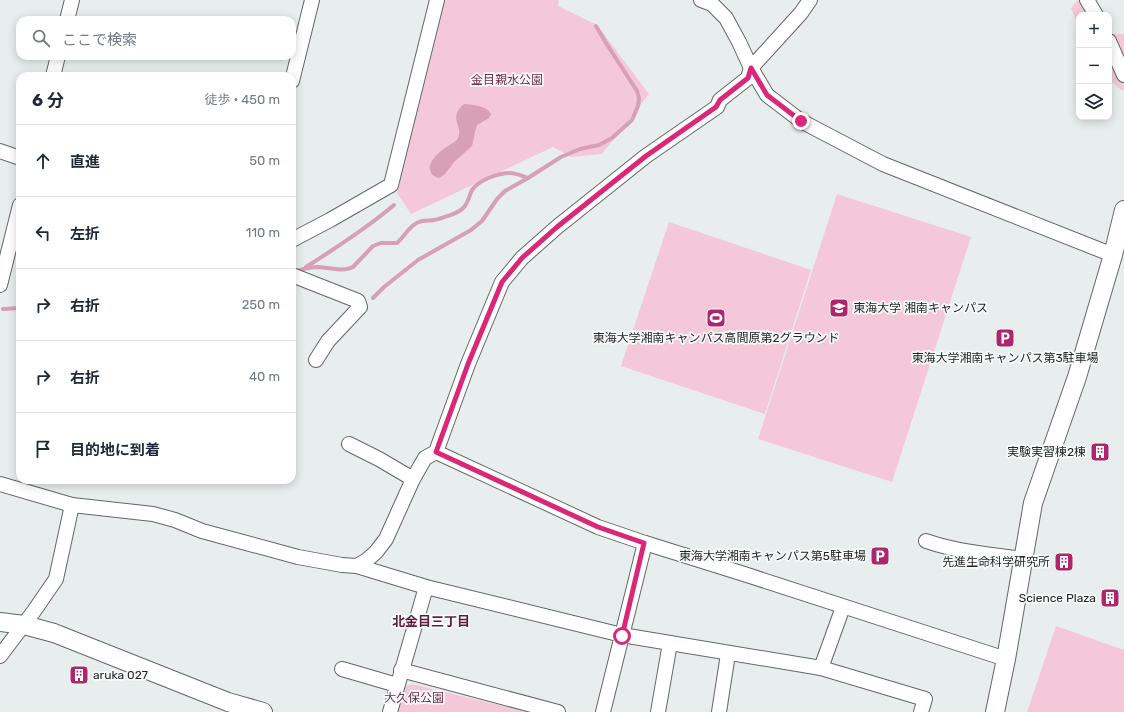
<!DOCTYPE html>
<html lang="ja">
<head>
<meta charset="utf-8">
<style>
  body { margin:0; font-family:Rubik,"Noto Sans JP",sans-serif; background:#f2f2f3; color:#1f2937 }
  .controls { position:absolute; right:12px; top:12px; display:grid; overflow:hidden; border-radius:8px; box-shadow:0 2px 10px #0003 }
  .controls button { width:36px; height:36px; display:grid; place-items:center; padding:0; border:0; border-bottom:1px solid #e0e1e3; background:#fff; color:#1f2937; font:20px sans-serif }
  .stop { position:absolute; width:12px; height:12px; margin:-9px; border:3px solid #db2777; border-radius:50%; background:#fff }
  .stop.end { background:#db2777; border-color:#fff; box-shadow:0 1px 4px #0008 }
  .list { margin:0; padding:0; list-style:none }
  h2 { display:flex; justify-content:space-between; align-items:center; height:52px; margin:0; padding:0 16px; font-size:17px }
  h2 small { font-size:13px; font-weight:400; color:#747a83 }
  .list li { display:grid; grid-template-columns:26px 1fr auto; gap:12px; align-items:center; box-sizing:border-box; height:72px; padding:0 16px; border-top:1px solid #e0e1e3 }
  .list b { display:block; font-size:15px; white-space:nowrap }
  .list em { font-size:13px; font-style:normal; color:#747a83 }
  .icon { flex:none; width:22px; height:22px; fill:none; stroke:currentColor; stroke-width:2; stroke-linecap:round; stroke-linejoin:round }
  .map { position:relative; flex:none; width:1124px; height:712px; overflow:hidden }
  .search { position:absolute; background:#fff; box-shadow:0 2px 10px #0003; left:16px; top:16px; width:280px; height:44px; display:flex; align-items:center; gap:10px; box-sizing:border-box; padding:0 14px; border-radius:12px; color:#747a83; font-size:15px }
  .panel { position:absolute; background:#fff; box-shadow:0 2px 10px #0003; left:16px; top:72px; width:280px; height:412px; border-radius:12px }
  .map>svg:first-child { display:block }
</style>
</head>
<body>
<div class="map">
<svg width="1124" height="712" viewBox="0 0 1124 712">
  <rect width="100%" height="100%" fill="#e8eeed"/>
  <g fill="#f4c8d8">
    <polygon points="442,0 559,0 558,6 597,25 649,94 602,154 571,157 553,147 411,214 397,193"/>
    <polygon points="1078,0 1079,0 1089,15 1079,15 1079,28 1071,8"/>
    <polygon points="1109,34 1124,34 1124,90 1121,90 1109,79"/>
    <polygon points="837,194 971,237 892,482 758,439"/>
    <polygon points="669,222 811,270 765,414 621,366"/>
    <polygon points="1056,626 1124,650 1124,712 1027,712"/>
    <polygon points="412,684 528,712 396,712 403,687"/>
  </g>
  <path fill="#d8a0b5" d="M464,104c9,1 22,1 27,10l-2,4 -12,7 -2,7 -3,14 -18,16 -9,12 -6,4c-4,-1 -8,-3 -9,-8 -2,-8 9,-18 15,-22 5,-4 10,-5 13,-10 6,-11 -11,-20 6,-34z"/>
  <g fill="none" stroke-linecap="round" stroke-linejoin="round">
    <g stroke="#d8a0b5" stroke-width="4">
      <path d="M306,267c30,-19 61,-39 88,-62"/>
      <path d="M294,272c8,-3 16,-5 25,-5 11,1 24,5 34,0l20,-21 8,-3h16c8,-7 14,-20 25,-22 4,-1 8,0 12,-1 6,-1 24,-7 28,-11 6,-4 7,-13 10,-19 7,-10 26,-17 38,-17 6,0 12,3 18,5l33,-21 19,-8 19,-4 13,-7 20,-18 6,-14 1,-8 -2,-7 -31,-48 -10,-17"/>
      <polyline points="373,298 384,287 418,260 471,230 482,221 497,199 505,191 528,178"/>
      <polyline points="3,309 20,308"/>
    </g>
    <defs>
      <g id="minor">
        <polyline points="701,0 712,4 726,18 739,42 751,68 767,95 801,121 883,164 1113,255"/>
        <polyline points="1087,0 1096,15"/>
        <polyline points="67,20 72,0"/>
        <polyline points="1109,41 1124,75"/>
        <polyline points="53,76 58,56"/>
        <polyline points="292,81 312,0"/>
        <polyline points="0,151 20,158"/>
        <polyline points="292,240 330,220 391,185 437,0"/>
        <polyline points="292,275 358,301 360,307 328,341 316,360"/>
        <polyline points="0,285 20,205"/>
        <polyline points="349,444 379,459 413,479"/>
        <polyline points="436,452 598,527 645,543 744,574 1006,659"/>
        <polyline points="0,484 72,505 153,514 175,520 202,531 298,557 342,565 357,566 367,560 376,552 386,539 413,479 425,458 436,452 468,364 502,282 522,258 557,227 646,156 717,107 720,100 748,78 751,68 801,13 810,0"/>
        <path d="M926,541c32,11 65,14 98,18"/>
        <polyline points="357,566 426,587 622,635 821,668 925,699 921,712"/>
        <polyline points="0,656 34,611 56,579 72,505"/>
        <polyline points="821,668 843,607"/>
        <polyline points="342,669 397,685"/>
        <polyline points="401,670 558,712"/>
        <polyline points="390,712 426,587"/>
        <polyline points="603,712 645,543"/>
        <polyline points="658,712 670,643"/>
        <polyline points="719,712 728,654"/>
      </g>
      <g id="tertiary">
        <polyline points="0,622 24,625 54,633 228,702 263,712"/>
        <polyline points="995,712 1006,659 1033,503 1077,377 1113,255 1124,210"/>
      </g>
    </defs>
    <use href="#minor" stroke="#636767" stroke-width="16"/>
    <use href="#tertiary" stroke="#636767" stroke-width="20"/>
    <use href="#minor" stroke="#fff" stroke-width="14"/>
    <use href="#tertiary" stroke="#fff" stroke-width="18"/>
  </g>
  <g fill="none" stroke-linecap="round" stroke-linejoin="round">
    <polyline stroke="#db2777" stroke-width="5" points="622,636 644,543 598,527 436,452 468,364 502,282 522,258 557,227 646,156 716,107 720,100 748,78 751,68 767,95 801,121"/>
  </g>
  <defs>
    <symbol id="university-square" viewBox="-11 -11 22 22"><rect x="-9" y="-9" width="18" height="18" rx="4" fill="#ad256a" stroke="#f6fbfa"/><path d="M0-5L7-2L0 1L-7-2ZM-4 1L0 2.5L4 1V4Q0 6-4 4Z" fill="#fff"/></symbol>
    <symbol id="stadium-square" viewBox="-11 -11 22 22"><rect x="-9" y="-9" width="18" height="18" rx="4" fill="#ad256a" stroke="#f6fbfa"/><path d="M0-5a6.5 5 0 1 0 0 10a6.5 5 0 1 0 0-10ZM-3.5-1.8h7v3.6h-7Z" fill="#fff"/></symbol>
    <symbol id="parking-square" viewBox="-11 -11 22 22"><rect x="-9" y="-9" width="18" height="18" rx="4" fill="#ad256a" stroke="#f6fbfa"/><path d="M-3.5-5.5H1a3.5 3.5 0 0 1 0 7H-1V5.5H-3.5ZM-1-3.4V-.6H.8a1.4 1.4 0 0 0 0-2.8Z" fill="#fff"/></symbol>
    <symbol id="building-square" viewBox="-11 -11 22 22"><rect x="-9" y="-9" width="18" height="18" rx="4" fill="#ad256a" stroke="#f6fbfa"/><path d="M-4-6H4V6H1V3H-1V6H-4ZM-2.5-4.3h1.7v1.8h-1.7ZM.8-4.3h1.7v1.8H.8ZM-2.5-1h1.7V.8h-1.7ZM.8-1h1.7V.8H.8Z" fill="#fff"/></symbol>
  </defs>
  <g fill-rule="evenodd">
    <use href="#university-square" x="828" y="297" width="22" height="22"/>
    <use href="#stadium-square" x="705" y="307" width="22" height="22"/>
    <use href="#parking-square" x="994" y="327" width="22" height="22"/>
    <use href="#building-square" x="1089" y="441" width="22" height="22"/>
    <use href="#parking-square" x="869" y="545" width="22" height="22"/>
    <use href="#building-square" x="1053" y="551" width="22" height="22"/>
    <use href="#building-square" x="1099" y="587" width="22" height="22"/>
    <use href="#building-square" x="68" y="664" width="22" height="22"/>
  </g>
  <g text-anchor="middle" stroke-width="3.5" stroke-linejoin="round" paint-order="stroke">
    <g font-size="12" fill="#712d4b" stroke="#f6fbfa">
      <text x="507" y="84">金目親水公園</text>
      <text x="414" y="702">大久保公園</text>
    </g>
    <g font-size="12" fill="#242625" stroke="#f6fbfa" text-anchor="end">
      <text x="853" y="312" text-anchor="start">東海大学 湘南キャンパス</text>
      <text x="716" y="342" text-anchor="middle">東海大学湘南キャンパス高間原第2グラウンド</text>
      <text x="1005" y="362" text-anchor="middle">東海大学湘南キャンパス第3駐車場</text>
      <text x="1086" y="456">実験実習棟2棟</text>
      <text x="866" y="560">東海大学湘南キャンパス第5駐車場</text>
      <text x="1050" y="566">先進生命科学研究所</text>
      <text x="1096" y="602">Science Plaza</text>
      <text x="93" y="679" text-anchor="start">aruka 027</text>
    </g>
    <g font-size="13" font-weight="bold" fill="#5e1d3c" stroke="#f6fbfa">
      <text x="431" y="626">北金目三丁目</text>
    </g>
  </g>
</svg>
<div class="controls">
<button>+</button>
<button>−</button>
<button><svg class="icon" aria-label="layers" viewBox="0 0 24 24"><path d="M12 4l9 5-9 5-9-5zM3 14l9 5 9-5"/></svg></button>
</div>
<div class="stop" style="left:622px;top:636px"></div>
<div class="stop end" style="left:801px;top:121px"></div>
<div class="search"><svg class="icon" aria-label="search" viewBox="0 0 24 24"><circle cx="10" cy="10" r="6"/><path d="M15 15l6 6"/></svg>ここで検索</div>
<section class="panel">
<h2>6 分<small>徒歩 · 450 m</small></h2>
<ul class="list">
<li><svg class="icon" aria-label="ahead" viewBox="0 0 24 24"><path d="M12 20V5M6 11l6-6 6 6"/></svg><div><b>直進</b></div><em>50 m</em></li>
<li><svg class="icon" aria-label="left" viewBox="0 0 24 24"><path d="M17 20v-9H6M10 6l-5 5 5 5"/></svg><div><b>左折</b></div><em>110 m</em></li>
<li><svg class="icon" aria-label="right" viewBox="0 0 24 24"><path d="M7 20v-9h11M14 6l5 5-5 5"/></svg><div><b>右折</b></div><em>250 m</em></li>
<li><svg class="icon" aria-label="right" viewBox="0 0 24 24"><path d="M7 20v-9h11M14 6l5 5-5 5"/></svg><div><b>右折</b></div><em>40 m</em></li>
<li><svg class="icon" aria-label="arrive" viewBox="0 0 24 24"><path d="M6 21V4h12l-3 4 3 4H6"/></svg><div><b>目的地に到着</b></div></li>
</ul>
</section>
</div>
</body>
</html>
